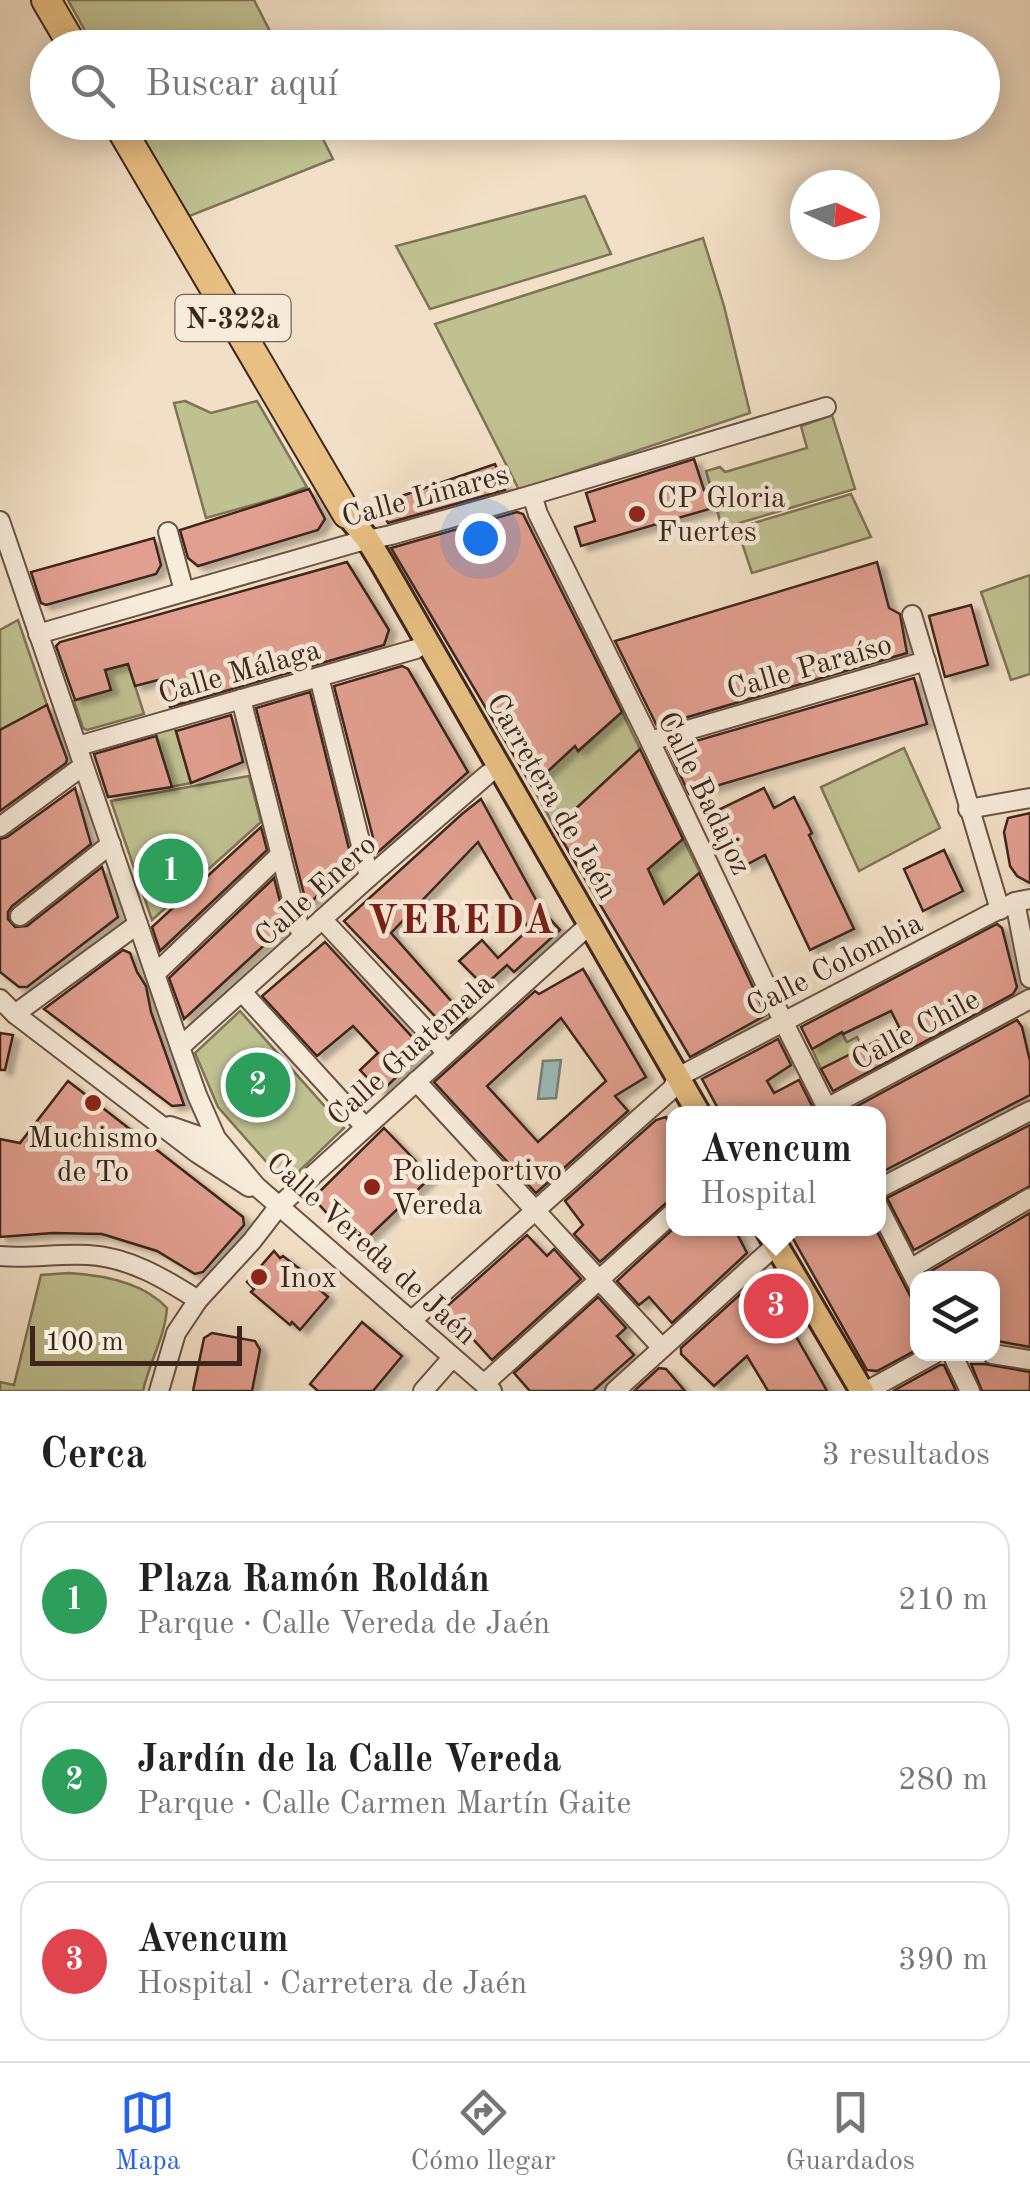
<!DOCTYPE html>
<html lang="es">
<head>
<meta charset="utf-8">
<style>
  body { margin:0; font-family:"Old Standard TT",serif; background:#f2f2f2; color:#222 }
  .controls { position:absolute; right:30px; bottom:30px; display:grid; overflow:hidden; border-radius:20px; box-shadow:0 5px 25px #0003 }
  .controls button { width:90px; height:90px; display:grid; place-items:center; padding:0; border:0; border-bottom:2px solid #e0e0e0; background:#fff; color:#222; font:50px sans-serif }
  .compass { position:absolute; left:790px; top:170px; width:90px; height:90px; border-radius:50%; background:#fff; box-shadow:0 5px 25px #0003; rotate:94deg }
  .scale { position:absolute; left:30px; bottom:25px; width:212px; box-sizing:border-box; padding-left:10px; border:5px solid #3d261b; border-top:0; font-size:28px; line-height:35px; white-space:nowrap; color:#3d261b; -webkit-text-stroke:8px #f7ebda; paint-order:stroke }
  .you { position:absolute; left:480px; top:538px; width:35px; height:35px; margin:-25px; border:8px solid #fff; border-radius:50%; background:#1a73e8; box-shadow:0 0 0 15px #1a73e833 }
  .badge { display:grid; place-items:center; width:65px; height:65px; border-radius:50%; background:#2563eb; color:#fff; font-size:32px; font-weight:700 }
  .pin { position:absolute; translate:-50% -50%; border:5px solid #fff; box-shadow:0 2px 10px #0006 }
  .popup { position:absolute; left:666px; top:1106px; width:220px; height:130px; box-sizing:border-box; display:grid; place-content:center; border-radius:20px; background:#fff; filter:drop-shadow(0 2px 8px #0005); font-size:32px; white-space:nowrap; color:#767676 }
  .popup b { font-size:38px; color:#222 }
  .popup::after { content:''; position:absolute; left:50%; top:100%; margin-left:-20px; border:20px solid transparent; border-top-color:#fff }
  .list { margin:0; padding:0; list-style:none }
  h2 { display:flex; justify-content:space-between; align-items:center; height:130px; margin:0; padding:0 40px; font-size:42px }
  h2 small { font-size:32px; font-weight:400; color:#767676 }
  .list li { display:grid; grid-template-columns:65px 1fr auto; gap:30px; align-items:center; box-sizing:border-box; height:160px; margin:0 20px 20px; padding:0 20px; border:2px solid #e0e0e0; border-radius:30px }
  .list b { display:block; font-size:38px; white-space:nowrap }
  .list p { margin:0; font-size:32px; white-space:nowrap; color:#767676 }
  .list em { font-size:32px; font-style:normal; color:#767676 }
  .icon { flex:none; width:55px; height:55px; fill:none; stroke:currentColor; stroke-width:2; stroke-linecap:round; stroke-linejoin:round }
  .map { position:relative; flex:none; width:1030px; height:1391px; overflow:hidden }
  .search { position:absolute; background:#fff; box-shadow:0 5px 25px #0003; left:30px; right:30px; top:30px; height:110px; display:flex; align-items:center; gap:25px; box-sizing:border-box; padding:0 35px; border-radius:55px; color:#767676; font-size:38px }
  .sheet { height:670px; background:#fff }
  nav { display:flex; justify-content:space-around; align-items:center; box-sizing:border-box; height:140px; border-top:2px solid #e0e0e0; background:#fff; font-size:28px; color:#767676 }
  nav a { display:grid; justify-items:center; gap:5px }
  nav .on { color:#2563eb }
  .map>svg:first-child { display:block }
</style>
</head>
<body>
<div class="map">
<svg width="1030" height="1391" viewBox="0 0 1030 1391">
  <defs>
    <filter id="shadow"><feDropShadow dx="7" dy="4.5" stdDeviation="2.5" flood-color="#0004"/></filter>
  </defs>
  <rect width="100%" height="100%" fill="#f2e0c6"/>
  <filter id="stains"><feTurbulence type="fractalNoise" baseFrequency=".002" numOctaves="4"/><feColorMatrix values="0 0 0 0 .2 0 0 0 0 .09 0 0 0 0 .02 0 0 0 .5 -.17"/></filter>
  <radialGradient id="worn" r=".72"><stop offset=".6" stop-color="#630" stop-opacity="0"/><stop offset="1" stop-color="#630" stop-opacity=".3"/></radialGradient>
  <g fill="#c0c191" stroke="#7e7456" stroke-width="2.5">
    <polygon points="68,0 254,0 278,47 94,47"/>
    <polygon points="135,123 315,123 333,159 187,217"/>
    <polygon points="585,196 611,254 430,309 396,246"/>
    <polygon points="703,238 724,306 750,413 519,490 435,324"/>
    <polygon points="185,401 211,413 257,401 307,487 281,497 206,518 174,403"/>
    <polygon points="832,415 855,489 722,528 706,471 720,467 725,472 807,448 801,426"/>
    <polygon points="851,494 871,537 752,573 737,528"/>
    <polygon points="1030,575 1030,674 1011,680 981,592"/>
    <polygon points="18,620 47,705 0,730 0,630"/>
    <polygon points="128,664 144,714 87,730 83,728 74,701 110,690 105,670"/>
    <polygon points="622,712 640,749 555,828 532,786 575,746 579,751"/>
    <polygon points="175,728 191,783 170,787 156,733"/>
    <polygon points="904,748 940,828 859,871 821,787"/>
    <polygon points="249,776 261,822 152,920 111,801"/>
    <polygon points="683,839 700,873 664,904 648,869"/>
    <polygon points="240,1011 344,1128 286,1184 218,1107 195,1053"/>
    <polygon points="842,1033 847,1042 857,1037 863,1048 821,1069 812,1049"/>
    <path d="M69,1273c34,2 74,9 98,35 -2,29 -18,55 -24,83h-143v-9l14,3 27,-110z"/>
  </g>
  <polygon fill="#9cbcba" stroke="#76807a" stroke-width="2.5" points="561,1060 556,1098 538,1099 543,1061"/>
  <g fill="#e19f8f" stroke="#3d261b" stroke-width="2.5" fill-rule="evenodd" filter="url(#shadow)">
    <polygon points="694,459 704,490 708,488 713,508 581,546 575,527 595,521 586,493"/>
    <polygon points="495,464 505,490 388,523 378,504"/>
    <polygon points="309,489 325,519 318,530 198,566 188,558 180,530"/>
    <polygon points="517,512 523,514 622,712 578,751 575,746 532,786 391,548"/>
    <polygon points="154,538 161,565 156,574 46,605 41,603 31,572"/>
    <polygon points="347,562 389,630 384,645 170,707 162,679 135,686 128,664 105,670 111,690 75,700 56,646 60,642"/>
    <polygon points="877,562 889,608 900,614 907,653 657,726 615,641"/>
    <polygon points="971,605 988,665 945,677 929,616"/>
    <polygon points="402,666 408,669 468,772 377,853 334,686"/>
    <polygon points="914,678 927,724 695,792 689,794 668,749"/>
    <polygon points="310,692 352,861 310,903 306,902 256,708"/>
    <polygon points="47,705 67,759 66,763 0,811 0,730"/>
    <polygon points="231,715 243,762 191,783 176,731"/>
    <polygon points="156,736 172,787 108,797 94,754"/>
    <polygon points="640,749 683,839 648,869 664,904 699,873 766,1015 690,1057 555,828"/>
    <polygon points="75,788 91,844 12,906 8,912 8,919 15,927 27,926 102,867 118,917 27,987 19,987 0,972 0,839 7,837"/>
    <polygon points="764,788 774,808 794,797 812,833 809,835 854,929 810,950 765,855 744,866 718,810"/>
    <polygon points="481,799 541,909 560,930 514,972 507,965 484,986 459,961 482,940 498,958 529,929 478,842 391,933 467,1019 451,1033 344,921 462,814"/>
    <polygon points="1030,813 1030,883 1017,876 1010,866 1004,832 1008,818"/>
    <polygon points="261,827 267,850 160,951 152,927"/>
    <polygon points="944,850 963,891 923,911 904,869"/>
    <polygon points="274,878 286,925 184,1019 169,978"/>
    <polygon points="997,924 1002,928 1017,987 1013,994 833,1091 821,1069 900,1029 891,1011 843,1034 842,1032 812,1049 801,1027"/>
    <polygon points="325,942 424,1050 381,1092 360,1070 378,1053 353,1026 317,1056 262,996"/>
    <polygon points="123,950 130,953 137,972 146,986 151,1012 184,1105 172,1106 44,1009"/>
    <path d="M583,969l63,108 -31,19 13,15 -92,82 -102,-111 101,-91 4,3zM561,1018l45,63 -68,61 -51,-56z"/>
    <polygon points="1017,1020 1022,1027 1030,1061 1030,1095 878,1174 878,1114 846,1114 848,1111"/>
    <polygon points="0,1033 13,1035 5,1070 0,1070"/>
    <polygon points="778,1039 791,1065 767,1081 774,1093 799,1080 816,1114 721,1114 702,1079"/>
    <polygon points="68,1081 243,1217 244,1225 203,1272 195,1274 157,1251 102,1234 53,1233 0,1237 0,1139 20,1143"/>
    <polygon points="666,1117 674,1130 674,1200 666,1203 600,1262 574,1234 583,1225 565,1201 656,1120"/>
    <polygon points="1030,1125 1030,1186 914,1250 887,1198"/>
    <polygon points="384,1128 431,1177 358,1247 313,1198"/>
    <polygon points="1030,1213 1030,1347 992,1340 992,1278 929,1278 926,1274"/>
    <polygon points="674,1228 734,1228 747,1253 672,1323 649,1297 639,1305 617,1281"/>
    <polygon points="787,1228 875,1228 918,1311 918,1349 877,1371 867,1370"/>
    <polygon points="527,1235 547,1256 554,1249 581,1279 492,1360 445,1308"/>
    <polygon points="274,1251 280,1258 283,1256 323,1287 320,1290 328,1297 300,1330 292,1322 290,1325 251,1292 254,1289 247,1282"/>
    <polygon points="756,1280 765,1282 827,1391 768,1391 747,1356 714,1386 681,1354 681,1348"/>
    <polygon points="598,1297 626,1328 617,1336 634,1355 593,1391 530,1391 514,1373"/>
    <polygon points="362,1322 402,1356 373,1391 318,1391 310,1384"/>
    <polygon points="212,1333 255,1341 260,1350 252,1391 193,1391 204,1338"/>
    <polygon points="971,1364 985,1364 1030,1372 1030,1391 982,1391"/>
    <polygon points="940,1365 944,1365 956,1391 893,1391"/>
    <polygon points="659,1368 666,1369 685,1391 634,1391"/>
  </g>
  <g fill="none" stroke-linecap="round" stroke-linejoin="round">
    <defs>
      <g id="minor">
        <polyline points="532,495 538,514 650,741 783,1021 830,1114"/>
        <polyline points="0,521 180,1047 197,1095 216,1138 256,1186 492,1391"/>
        <polyline points="168,532 184,591"/>
        <polyline points="912,615 1000,910"/>
        <polyline points="38,634 354,543 391,535 532,495 826,407"/>
        <polyline points="319,677 369,877"/>
        <polyline points="241,699 302,938"/>
        <polyline points="650,741 926,661"/>
        <polyline points="78,746 416,649"/>
        <polyline points="968,809 1030,798"/>
        <polyline points="0,827 83,766"/>
        <polyline points="1015,902 1030,978"/>
        <polyline points="20,916 111,844"/>
        <polyline points="322,919 447,1053"/>
        <polyline points="155,974 281,854"/>
        <polyline points="242,992 365,1127"/>
        <polyline points="0,999 15,1014 197,1153 249,1187"/>
        <polyline points="15,1014 138,924"/>
        <polyline points="180,1047 369,877 488,774"/>
        <polyline points="416,1081 662,1348"/>
        <polyline points="827,1108 1030,999"/>
        <polyline points="170,1126 199,1136 223,1151"/>
        <polyline points="878,1189 1030,1111"/>
        <polyline points="878,1206 918,1285"/>
        <path d="M0,1256c29,3 59,-3 88,-1 41,2 77,24 110,45"/>
        <polyline points="910,1269 1030,1198"/>
        <polyline points="411,1321 672,1089 678,1077 990,914 1015,902 1030,899"/>
        <polyline points="952,1354 970,1391"/>
        <polyline points="992,1354 1030,1360"/>
        <polyline points="484,1384 674,1212"/>
        <polyline points="159,1391 176,1333 198,1300 252,1241 279,1206 589,925"/>
        <polyline points="423,1391 452,1358"/>
        <polyline points="615,1391 776,1245"/>
        <polyline points="867,1391 934,1354"/>
      </g>
      <g id="major">
        <polyline points="347,514 368,540 382,563 699,1114"/>
        <polyline points="766,1228 862,1391"/>
      </g>
      <g id="highway">
        <polyline points="46,0 74,48"/>
        <polyline points="117,122 347,514"/>
      </g>
    </defs>
    <use href="#minor" stroke="#6a5446" stroke-width="22"/>
    <use href="#major" stroke="#3d261b" stroke-width="28"/>
    <use href="#highway" stroke="#3d261b" stroke-width="32"/>
    <use href="#minor" stroke="#f7ebda" stroke-width="18"/>
    <use href="#major" stroke="#e9c083" stroke-width="22"/>
    <use href="#highway" stroke="#e9c083" stroke-width="28"/>
  </g>
  <g fill="#8f2418" stroke="#f7ebda" stroke-width="4">
    <circle cx="637" cy="514" r="10"/>
    <circle cx="93" cy="1103" r="10"/>
    <circle cx="372" cy="1187" r="10"/>
    <circle cx="259" cy="1277" r="10"/>
  </g>
  <g text-anchor="middle" stroke-width="9" stroke-linejoin="round" paint-order="stroke">
    <rect fill="#f7ebda" stroke="#756154" stroke-width="2.5" x="175.5" y="295" width="115" height="46" rx="8"/>
    <g font-size="28" font-weight="bold" fill="#3d261b">
      <text x="233" y="328">N-322a</text>
    </g>
    <g font-size="30" fill="#3d261b" stroke="#f7ebda">
      <text transform="translate(425 495) rotate(-15)" y="10">Calle Linares</text>
      <text transform="translate(809 666) rotate(-16)" y="10">Calle Paraíso</text>
      <text transform="translate(239 671) rotate(-16)" y="10">Calle Málaga</text>
      <text transform="translate(705 793) rotate(64)" y="10">Calle Badajoz</text>
      <text transform="translate(553 796) rotate(60)" y="10">Carretera de Jaén</text>
      <text transform="translate(315 890) rotate(-42)" y="10">Calle Enero</text>
      <text transform="translate(834 964) rotate(-27)" y="10">Calle Colombia</text>
      <text transform="translate(915 1029) rotate(-28)" y="10">Calle Chile</text>
      <text transform="translate(410 1049) rotate(-42)" y="10">Calle Guatemala</text>
      <text transform="translate(372 1248) rotate(42)" y="10">Calle Vereda de Jaén</text>
    </g>
    <g font-size="30" fill="#3d261b" stroke="#f7ebda" text-anchor="start">
      <text x="657" y="507">CP Gloria<tspan x="657" dy="34">Fuertes</tspan></text>
      <text x="93" y="1147" text-anchor="middle">Muchismo<tspan x="93" dy="34">de To</tspan></text>
      <text x="392" y="1180">Polideportivo<tspan x="392" dy="34">Vereda</tspan></text>
      <text x="279" y="1287">Inox</text>
    </g>
    <g font-size="40" font-weight="bold" letter-spacing="2.5" fill="#7a1f14" stroke="#f7ebda">
      <text x="462" y="933">VEREDA</text>
    </g>
  </g>
  <rect width="100%" height="100%" filter="url(#stains)"/>
  <rect width="100%" height="100%" fill="url(#worn)"/>
</svg>
<div class="controls">
<button><svg class="icon" aria-label="layers" viewBox="0 0 24 24"><path d="M12 4l9 5-9 5-9-5zM3 14l9 5 9-5"/></svg></button>
</div>
<svg class="compass" viewBox="-18 -18 36 36"><path d="M0-13l5 13h-10z" fill="#e53935"/><path d="M0 13l5-13h-10z" fill="#767676"/></svg>
<div class="scale">100 m</div>
<div class="you"></div>
<div class="pin badge" style="left:171px;top:871px;background:#2e9e5b">1</div>
<div class="pin badge" style="left:258px;top:1085px;background:#2e9e5b">2</div>
<div class="pin badge" style="left:776px;top:1306px;background:#e0444e">3</div>
<div class="popup"><b>Avencum</b>Hospital</div>
<div class="search"><svg class="icon" aria-label="search" viewBox="0 0 24 24"><circle cx="10" cy="10" r="6"/><path d="M15 15l6 6"/></svg>Buscar aquí</div>
</div>
<section class="sheet">
<h2>Cerca<small>3 resultados</small></h2>
<ul class="list">
<li><span class="badge" style="background:#2e9e5b">1</span><div><b>Plaza Ramón Roldán</b><p>Parque · Calle Vereda de Jaén</p></div><em>210 m</em></li>
<li><span class="badge" style="background:#2e9e5b">2</span><div><b>Jardín de la Calle Vereda</b><p>Parque · Calle Carmen Martín Gaite</p></div><em>280 m</em></li>
<li><span class="badge" style="background:#e0444e">3</span><div><b>Avencum</b><p>Hospital · Carretera de Jaén</p></div><em>390 m</em></li>
</ul>
</section>
<nav>
<a class="on"><svg class="icon" aria-label="map" viewBox="0 0 24 24"><path d="M3 6l6-2 6 2 6-2v14l-6 2-6-2-6 2zM9 4v14M15 6v14"/></svg>Mapa</a>
<a><svg class="icon" aria-label="directions" viewBox="0 0 24 24"><path d="M12 3l9 9-9 9-9-9zM9 14v-3h6M13 9l2 2-2 2"/></svg>Cómo llegar</a>
<a><svg class="icon" aria-label="saved" viewBox="0 0 24 24"><path d="M7 4h10v16l-5-4-5 4z"/></svg>Guardados</a>
</nav>
</body>
</html>
